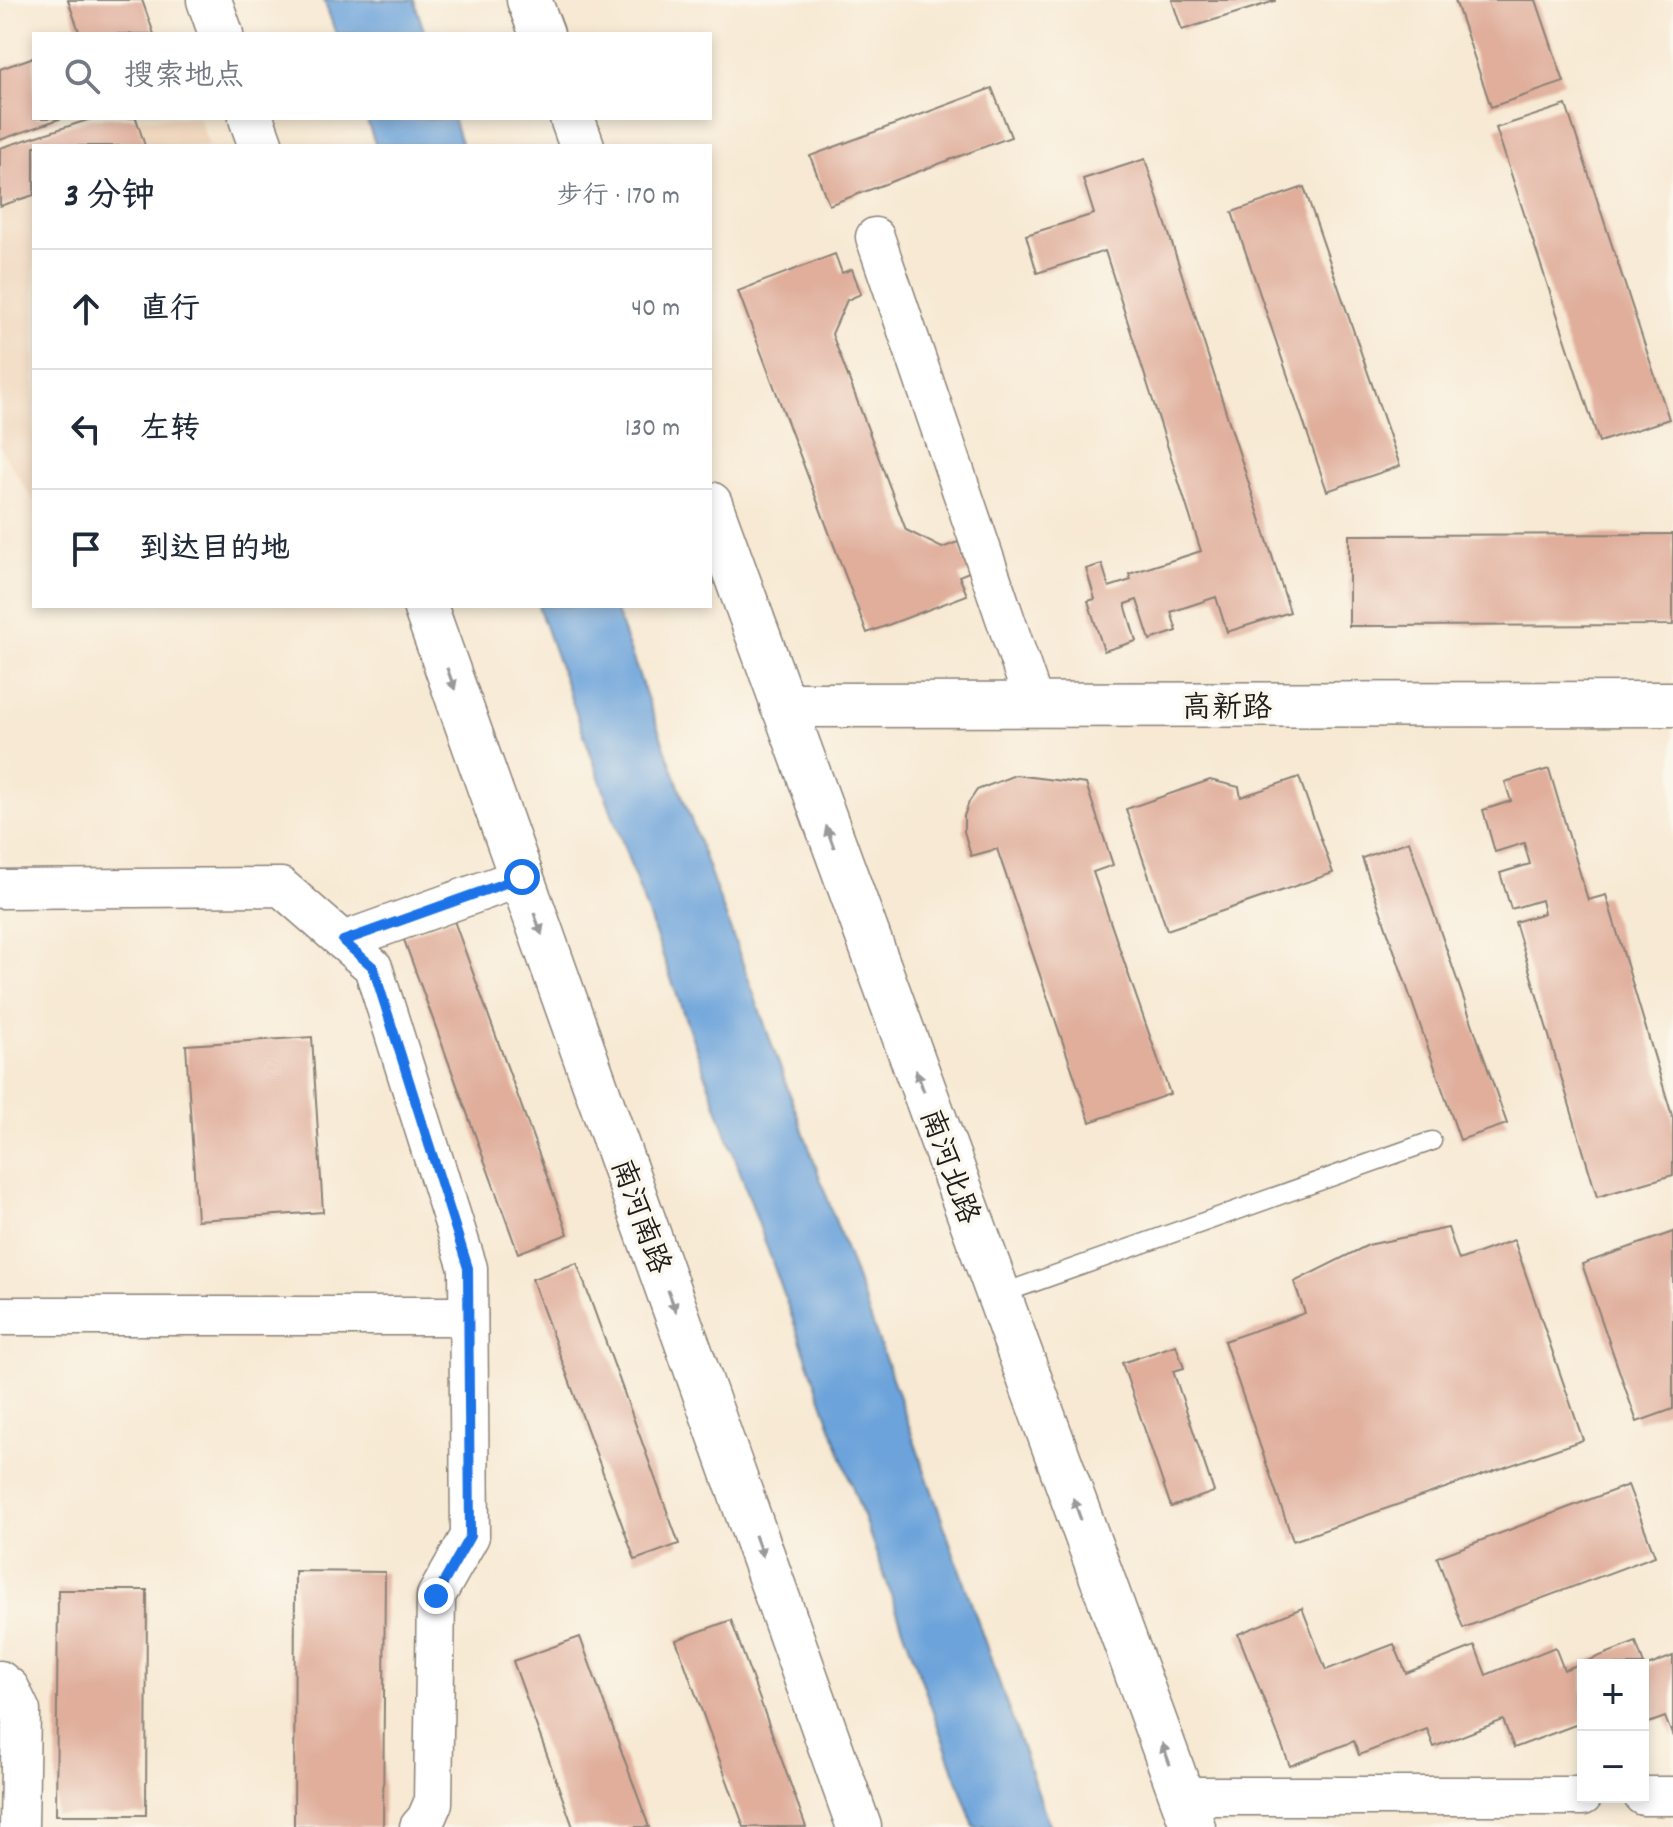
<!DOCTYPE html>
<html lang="zh">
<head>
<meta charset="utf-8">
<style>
  body { margin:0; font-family:Dekko,"LXGW WenKai TC",sans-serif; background:#f2f2f3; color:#1f2937 }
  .controls { position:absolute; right:24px; bottom:24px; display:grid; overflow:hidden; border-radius:0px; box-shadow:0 4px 12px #0003 }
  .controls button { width:72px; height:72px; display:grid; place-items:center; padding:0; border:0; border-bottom:2px solid #e0e1e3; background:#fff; color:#1f2937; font:40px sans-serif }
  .stop { position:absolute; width:24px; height:24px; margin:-18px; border:6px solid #1a73e8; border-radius:50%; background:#fff }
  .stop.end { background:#1a73e8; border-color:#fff; box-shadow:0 2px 8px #0008 }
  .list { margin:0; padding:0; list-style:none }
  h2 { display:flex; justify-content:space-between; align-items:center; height:104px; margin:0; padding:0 32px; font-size:34px }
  h2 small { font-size:26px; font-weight:400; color:#747a83 }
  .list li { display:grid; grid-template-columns:52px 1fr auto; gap:24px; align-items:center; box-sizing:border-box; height:120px; padding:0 32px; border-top:2px solid #e0e1e3 }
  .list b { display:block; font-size:30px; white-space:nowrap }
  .list em { font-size:26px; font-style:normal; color:#747a83 }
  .icon { flex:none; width:44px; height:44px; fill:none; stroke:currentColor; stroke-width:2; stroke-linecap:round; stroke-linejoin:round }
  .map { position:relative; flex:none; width:1673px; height:1827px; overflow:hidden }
  .search { position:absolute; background:#fff; box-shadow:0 4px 12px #0003; left:32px; top:32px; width:680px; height:88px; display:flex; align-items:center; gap:20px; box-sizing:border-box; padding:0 28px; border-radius:0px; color:#747a83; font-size:30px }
  .panel { position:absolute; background:#fff; box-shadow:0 4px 12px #0003; left:32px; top:144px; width:680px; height:464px; border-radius:0px }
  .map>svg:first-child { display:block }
</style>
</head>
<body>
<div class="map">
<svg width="1673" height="1827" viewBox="0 0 1673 1827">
  <rect width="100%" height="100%" fill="#fbf7ec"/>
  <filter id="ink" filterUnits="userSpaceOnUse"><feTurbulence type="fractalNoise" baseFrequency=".0125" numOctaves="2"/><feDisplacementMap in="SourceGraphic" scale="16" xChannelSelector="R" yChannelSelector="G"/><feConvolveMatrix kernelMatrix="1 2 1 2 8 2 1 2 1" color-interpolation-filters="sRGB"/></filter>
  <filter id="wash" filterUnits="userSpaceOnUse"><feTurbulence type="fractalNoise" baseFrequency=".006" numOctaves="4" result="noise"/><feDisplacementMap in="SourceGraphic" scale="32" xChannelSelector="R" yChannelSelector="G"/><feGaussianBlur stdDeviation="1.8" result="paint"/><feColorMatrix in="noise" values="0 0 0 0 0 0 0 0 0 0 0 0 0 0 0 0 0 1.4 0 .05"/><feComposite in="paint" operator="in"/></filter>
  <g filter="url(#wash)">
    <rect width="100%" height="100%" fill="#f7e9d3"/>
    <polygon fill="#f0d6bc" points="83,118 199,118 209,146 34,146 34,502 0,447 0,146"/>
    <g fill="#6ca3da" stroke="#44607b" stroke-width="2">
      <polygon points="324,0 414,0 425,34 336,34"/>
      <polygon points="366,118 453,118 462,146 376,146"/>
      <polygon points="538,606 614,606 896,1389 1050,1827 974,1827"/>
    </g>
    <g id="blocks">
      <g fill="#e0ae9b">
        <polygon points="68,0 142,0 154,34 80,34"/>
        <polygon points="1172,0 1275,0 1275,1 1182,30"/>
        <polygon points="1455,0 1536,0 1564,82 1491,107"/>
        <polygon points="34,57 34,118 62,118 0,140 0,69"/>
        <polygon points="992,88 1011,137 829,205 810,156"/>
        <polygon points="1566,105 1669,419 1599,442 1496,128"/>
        <polygon points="94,118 136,118 145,146 34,146 34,195 0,206 0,148"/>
        <polygon points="1145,159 1290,612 1227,632 1216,597 1171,612 1177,631 1150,640 1137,600 1125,604 1136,641 1104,651 1088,601 1095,599 1086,569 1102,564 1109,587 1131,580 1129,574 1201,551 1105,251 1037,273 1026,235 1094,214 1083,179"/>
        <polygon points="1304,187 1400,466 1327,491 1232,212"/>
        <polygon points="835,254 842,273 852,269 861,294 847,300 832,334 906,530 942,548 958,542 969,572 959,576 967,595 867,633 738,291"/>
        <polygon points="1673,534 1673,625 1349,626 1349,535"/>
        <polygon points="1549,769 1588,900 1606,895 1673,1119 1673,1175 1597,1197 1515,922 1544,913 1541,900 1511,909 1500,873 1530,864 1524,843 1495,852 1483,810 1511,801 1505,782"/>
        <polygon points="1015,775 1086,784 1113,865 1093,872 1170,1094 1090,1122 997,849 971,856 964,831 964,816 969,802 977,790"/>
        <polygon points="1299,777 1333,873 1167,930 1126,809 1210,780 1239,787 1241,797"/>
        <polygon points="1409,841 1507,1124 1460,1140 1362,858"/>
        <polygon points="453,918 568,1234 518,1253 403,937"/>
        <polygon points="312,1037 323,1212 197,1220 186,1045"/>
        <polygon points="1448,1228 1459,1260 1514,1240 1583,1440 1293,1541 1224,1341 1305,1313 1294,1282 1368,1245"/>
        <polygon points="1673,1232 1673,1409 1637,1422 1582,1264"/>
        <polygon points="577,1263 679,1544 635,1560 532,1279"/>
        <polygon points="1176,1345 1184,1368 1173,1371 1214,1492 1171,1507 1122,1363"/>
        <polygon points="1628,1485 1655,1556 1463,1628 1437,1557"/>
        <polygon points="295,1571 385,1572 383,1827 294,1827"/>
        <polygon points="58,1590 147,1590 146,1815 56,1815"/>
        <polygon points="1302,1608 1326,1670 1394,1644 1406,1673 1475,1646 1486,1675 1555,1647 1564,1670 1636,1642 1645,1667 1673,1656 1673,1737 1665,1717 1643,1725 1643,1665 1583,1665 1583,1722 1514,1748 1503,1720 1434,1747 1427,1729 1359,1755 1354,1741 1290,1766 1238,1634"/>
        <polygon points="731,1620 806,1827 744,1827 676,1640"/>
        <polygon points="580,1637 649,1827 573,1827 513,1661"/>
      </g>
    </g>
  </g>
  <g filter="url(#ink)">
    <use href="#blocks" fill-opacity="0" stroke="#8a8278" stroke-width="2"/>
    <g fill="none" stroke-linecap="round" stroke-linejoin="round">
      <defs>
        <polyline id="lane" points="998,1295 1432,1141"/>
        <g id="street">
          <polyline points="875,237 1035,706"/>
          <polyline points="0,889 281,887 373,967 468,1268 470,1536 436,1596 433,1803 426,1819 419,1827"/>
          <polyline points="343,941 522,877"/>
          <polyline points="0,1316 468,1316"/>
          <polyline points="0,1680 10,1688 21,1711 19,1827"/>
          <polyline points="1182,1796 1583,1796"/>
          <polyline points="1643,1796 1673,1796"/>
        </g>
        <g id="secondary">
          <polyline points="209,0 221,34"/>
          <polyline points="529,0 542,34"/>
          <polyline points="251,118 261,146"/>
          <polyline points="572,118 582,146"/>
          <polyline points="710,504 1193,1827"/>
          <polyline points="425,606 859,1827"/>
          <polyline points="782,705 1673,704"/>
        </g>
      </defs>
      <use href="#lane" stroke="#8a8278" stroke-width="21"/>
      <use href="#street" stroke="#8a8278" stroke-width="41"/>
      <use href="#secondary" stroke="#8a8278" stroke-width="47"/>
      <use href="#lane" stroke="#fff" stroke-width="18"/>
      <use href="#street" stroke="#fff" stroke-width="38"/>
      <use href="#secondary" stroke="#fff" stroke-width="44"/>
    </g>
    <defs><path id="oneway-solid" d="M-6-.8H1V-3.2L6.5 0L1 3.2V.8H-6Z" transform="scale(2)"/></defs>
    <g fill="#999">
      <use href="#oneway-solid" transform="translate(451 679) rotate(70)"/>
      <use href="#oneway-solid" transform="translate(830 837) rotate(-110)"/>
      <use href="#oneway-solid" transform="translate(538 924) rotate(70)"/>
      <use href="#oneway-solid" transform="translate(920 1081) rotate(-110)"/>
      <use href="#oneway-solid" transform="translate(672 1301) rotate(70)"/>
      <use href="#oneway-solid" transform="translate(1077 1509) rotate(-110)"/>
      <use href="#oneway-solid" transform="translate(759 1546) rotate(70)"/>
      <use href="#oneway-solid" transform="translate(1166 1754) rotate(-110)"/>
    </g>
  </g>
  <g fill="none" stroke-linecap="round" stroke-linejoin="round" filter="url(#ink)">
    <polyline stroke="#1a73e8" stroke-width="10" points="436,1596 470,1536 468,1268 373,967 343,941 522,877"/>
  </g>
  <g text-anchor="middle" stroke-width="7" stroke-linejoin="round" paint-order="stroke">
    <g font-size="30" fill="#1c1c1c" stroke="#fbf7ec">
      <text x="1227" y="716">高新路</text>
      <text transform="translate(951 1166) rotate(70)" y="10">南河北路</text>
      <text transform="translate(642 1216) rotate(70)" y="10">南河南路</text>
    </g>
  </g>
</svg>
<div class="controls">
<button>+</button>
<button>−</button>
</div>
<div class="stop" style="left:522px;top:877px"></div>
<div class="stop end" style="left:436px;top:1596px"></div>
<div class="search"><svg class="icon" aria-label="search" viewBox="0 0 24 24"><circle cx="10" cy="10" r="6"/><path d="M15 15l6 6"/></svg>搜索地点</div>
<section class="panel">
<h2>3 分钟<small>步行 · 170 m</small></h2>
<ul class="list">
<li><svg class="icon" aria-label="ahead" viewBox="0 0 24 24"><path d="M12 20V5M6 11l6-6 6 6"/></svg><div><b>直行</b></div><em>40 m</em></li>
<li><svg class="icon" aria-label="left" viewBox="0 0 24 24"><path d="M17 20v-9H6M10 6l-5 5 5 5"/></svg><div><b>左转</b></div><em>130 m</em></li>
<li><svg class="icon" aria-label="arrive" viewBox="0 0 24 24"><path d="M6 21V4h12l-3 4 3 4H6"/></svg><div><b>到达目的地</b></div></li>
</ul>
</section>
</div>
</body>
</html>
